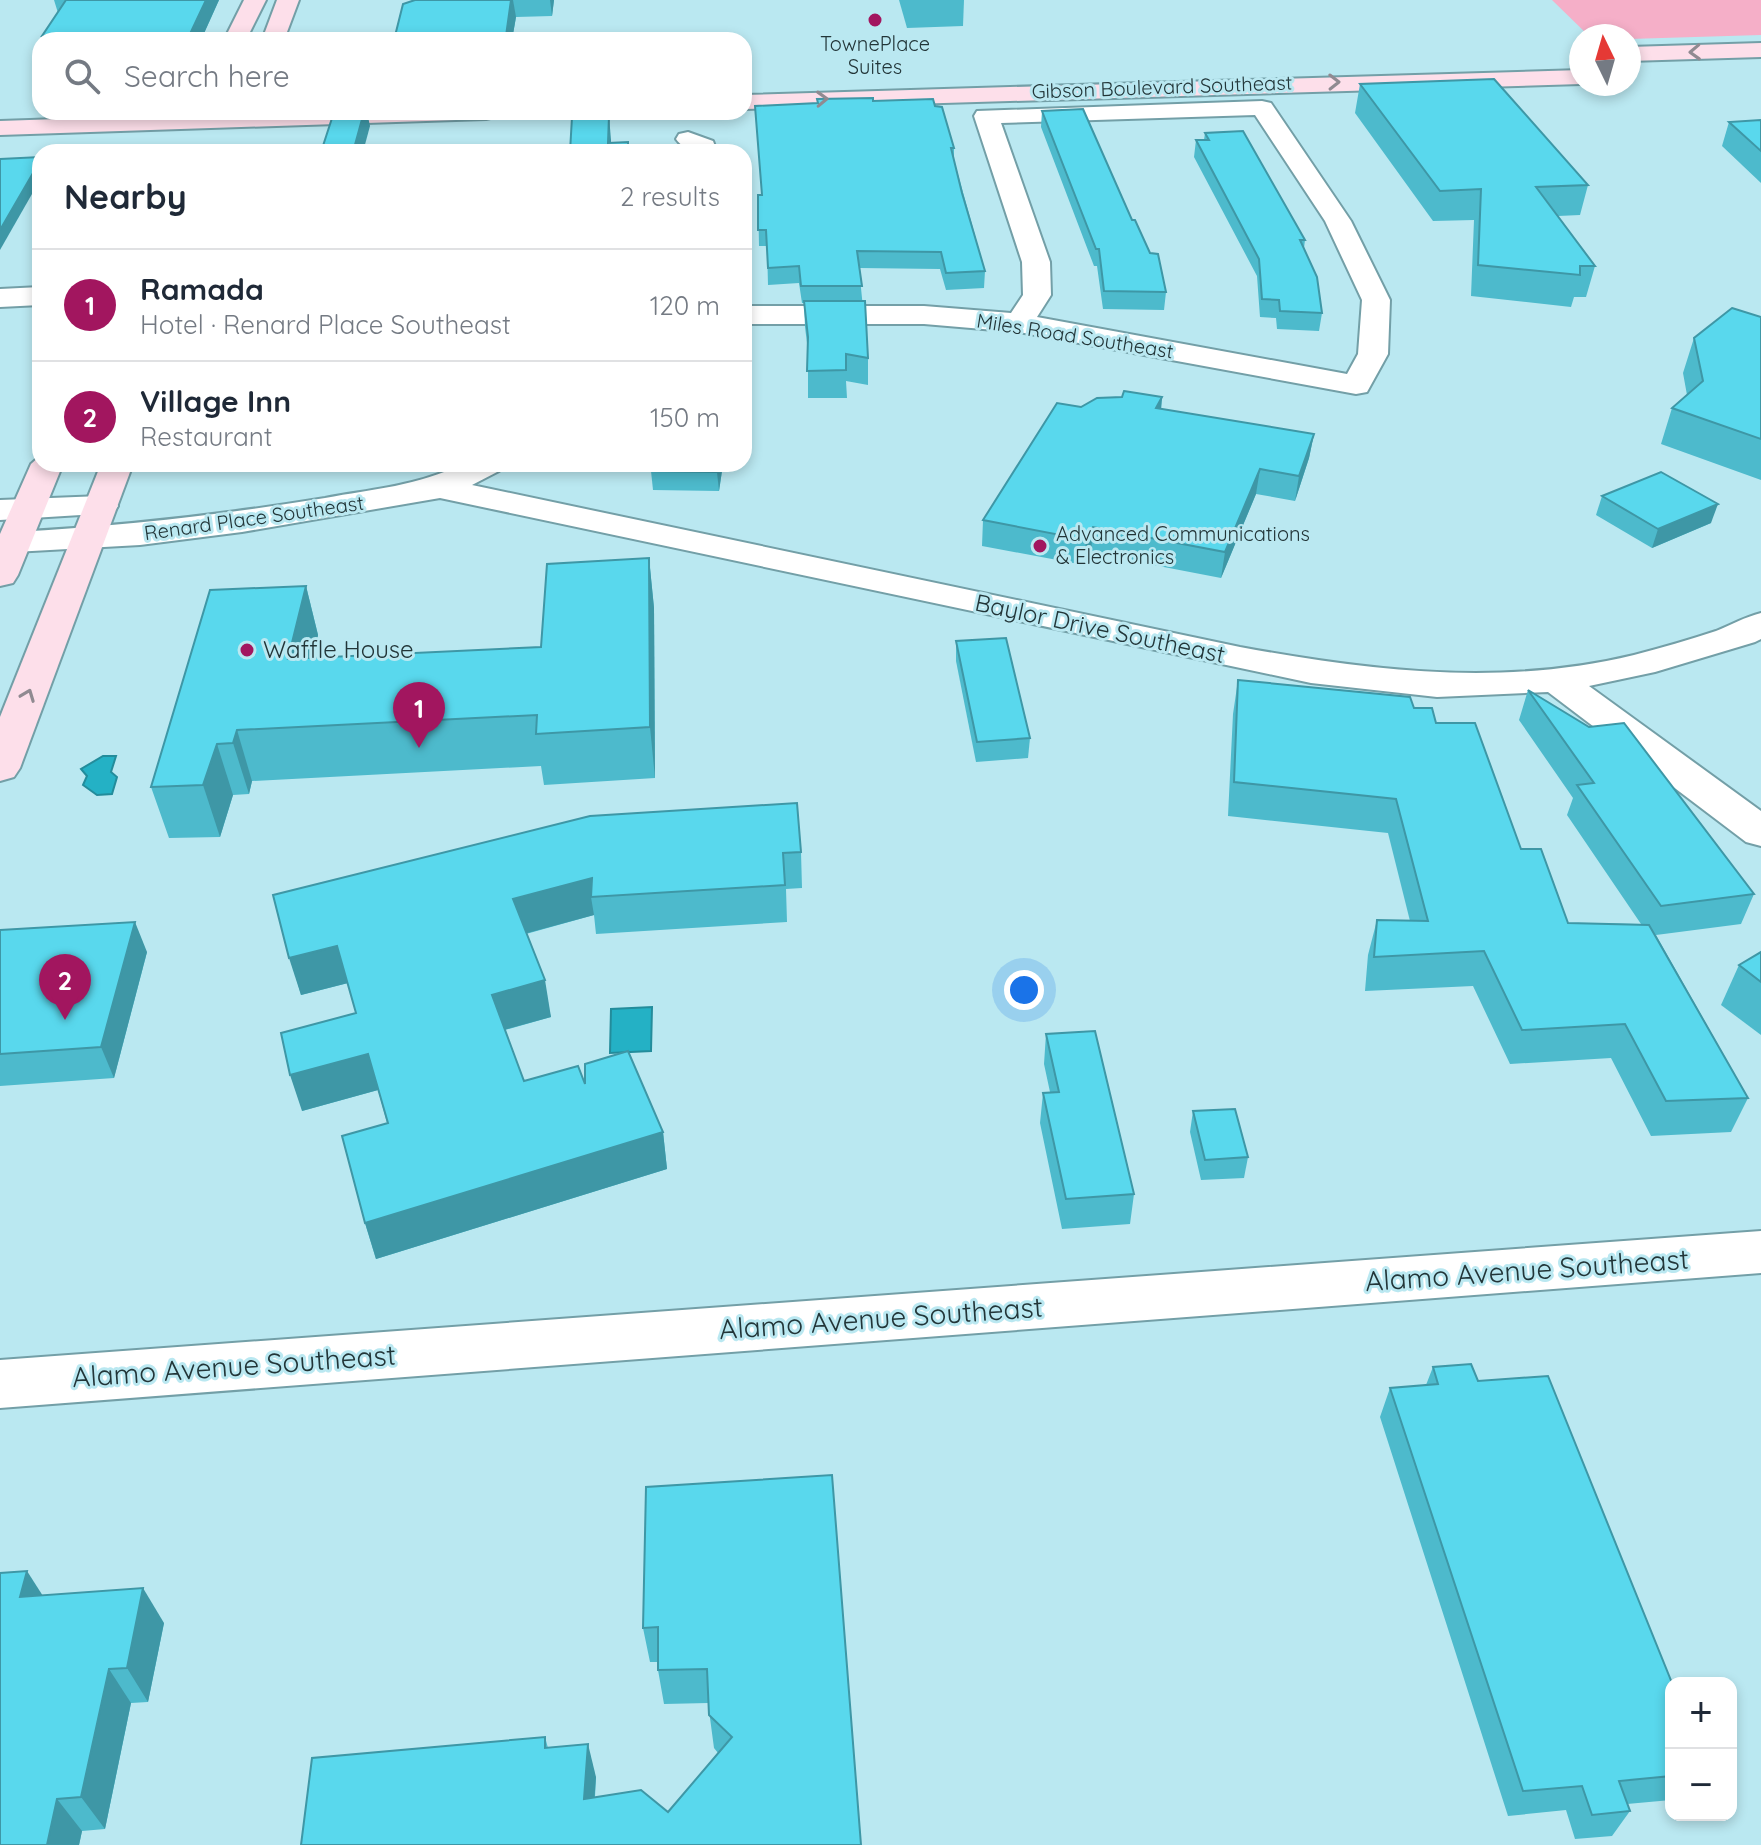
<!DOCTYPE html>
<html lang="en">
<head>
<meta charset="utf-8">
<style>
  body { margin:0; font-family:Quicksand,sans-serif; background:#f6f6f7; color:#1f2937 }
  .controls { position:absolute; right:24px; bottom:24px; display:grid; overflow:hidden; border-radius:16px; box-shadow:0 4px 12px #0003 }
  .controls button { width:72px; height:72px; display:grid; place-items:center; padding:0; border:0; border-bottom:2px solid #e0e1e3; background:#fff; color:#1f2937; font:40px sans-serif }
  .compass { position:absolute; left:1569px; top:24px; width:72px; height:72px; border-radius:50%; background:#fff; box-shadow:0 4px 12px #0003; rotate:355deg }
  .you { position:absolute; left:1024px; top:990px; width:28px; height:28px; margin:-20px; border:6px solid #fff; border-radius:50%; background:#1a73e8; box-shadow:0 0 0 12px #1a73e833 }
  .badge { display:grid; place-items:center; width:52px; height:52px; border-radius:50%; background:#a2165f; color:#fff; font-size:26px; font-weight:700 }
  .pin { position:absolute; translate:-50% -66px; filter:drop-shadow(0 2px 4px #0008) }
  .pin::after { content:''; position:absolute; top:42px; width:28px; height:24px; background:inherit; clip-path:polygon(0 0,100% 0,50% 100%) }
  .list { margin:0; padding:0; list-style:none }
  h2 { display:flex; justify-content:space-between; align-items:center; height:104px; margin:0; padding:0 32px; font-size:34px }
  h2 small { font-size:26px; font-weight:400; color:#747a83 }
  .list li { display:grid; grid-template-columns:52px 1fr auto; gap:24px; align-items:center; box-sizing:border-box; height:112px; padding:0 32px; border-top:2px solid #e0e1e3 }
  .list b { display:block; font-size:30px; white-space:nowrap }
  .list p { margin:0; font-size:26px; white-space:nowrap; color:#747a83 }
  .list em { font-size:26px; font-style:normal; color:#747a83 }
  .icon { flex:none; width:44px; height:44px; fill:none; stroke:currentColor; stroke-width:2; stroke-linecap:round; stroke-linejoin:round }
  .map { position:relative; flex:none; width:1761px; height:1845px; overflow:hidden }
  .search { position:absolute; background:#fff; box-shadow:0 4px 12px #0003; left:32px; top:32px; width:720px; height:88px; display:flex; align-items:center; gap:20px; box-sizing:border-box; padding:0 28px; border-radius:24px; color:#747a83; font-size:30px }
  .panel { position:absolute; background:#fff; box-shadow:0 4px 12px #0003; left:32px; top:144px; width:720px; height:328px; border-radius:24px }
  .map>svg:first-child { display:block }
</style>
</head>
<body>
<div class="map">
<svg width="1761" height="1845" viewBox="0 0 1761 1845">
  <rect width="100%" height="100%" fill="#bae8f1"/>
  <polygon fill="#f5afc8" points="1552,0 1761,0 1761,35 1629,39 1629,36 1589,36"/>
  <g fill="#24b1c5" stroke="#238c9b" stroke-width="2">
    <polygon points="103,756 116,756 111,772 117,777 112,794 97,795 83,785 87,776 81,769"/>
    <polygon points="652,1007 651,1051 610,1053 611,1009"/>
  </g>
  <g fill="none" stroke-linecap="round" stroke-linejoin="round">
    <defs>
      <g id="minor">
        <path d="M1262,101l9,2 80,118 39,79 -2,54 -21,38 -11,2 -337,-62 -95,-8h-180v-18h180l87,7 12,-18 -1,-33 -48,-146 3,-5zM1255,115l70,106 37,79 -4,54 -11,20 -310,-57 14,-22 -1,-33 -49,-139z"/>
        <path d="M688,132l25,9 4,11c-17,0 -31,1 -41,-13l3,-5z"/>
        <polygon points="40,287 40,305 0,307 0,289"/>
        <path d="M462,464h41l-4,7 -27,14 768,162c131,24 262,40 394,8 27,-7 55,-15 82,-24 15,-6 29,-14 45,-18v26l-6,3 -100,30 -66,14 172,125v35l-15,-4 -198,-150 -111,5 -126,-14 -871,-185 -198,34 -102,13 -126,7 -14,-5 2,-12 12,-3c107,-6 206,-17 311,-34 48,-9 93,-12 137,-34z"/>
        <polygon points="101,496 113,499 118,506 113,513 0,520 0,500"/>
        <polygon points="1761,1231 1761,1273 0,1408 0,1360"/>
      </g>
      <g id="secondary">
        <polygon points="244,0 266,0 246,40 224,40"/>
        <polygon points="277,0 299,0 284,40 262,40"/>
        <polygon points="1761,43 1761,57 1629,61 1629,47"/>
        <polygon points="1581,70 1581,84 744,109 744,95"/>
        <polygon points="263,112 498,112 495,117 486,119 0,135 0,121"/>
        <polygon points="40,456 40,464 63,464 18,575 13,583 0,586 0,534 31,464"/>
        <polygon points="101,464 133,464 20,768 14,777 0,781 0,717"/>
      </g>
    </defs>
    <use href="#minor" stroke="#739fa7" stroke-width="4"/>
    <use href="#secondary" stroke="#739fa7" stroke-width="4"/>
    <use href="#minor" fill="#fff" fill-rule="evenodd"/>
    <use href="#secondary" fill="#fddfea" fill-rule="evenodd"/>
  </g>
  <g fill="#4dbacc">
    <polygon points="54,0 219,0 201,40 44,40 42,36 58,13"/>
    <polygon points="415,0 554,0 552,16 516,17 512,40 394,40"/>
    <polygon points="899,0 964,0 963,26 907,28"/>
    <polygon points="1360,84 1588,185 1580,215 1558,216 1595,266 1586,297 1574,297 1571,307 1471,296 1474,220 1433,221 1355,113"/>
    <polygon points="817,99 873,101 935,106 954,148 954,160 985,271 984,288 946,290 940,269 859,268 868,358 868,385 846,381 847,398 808,398 808,351 805,327 804,303 802,303 799,283 768,285 767,246 759,246 758,195 761,195 817,103"/>
    <polygon points="1042,111 1132,220 1150,253 1166,292 1164,310 1103,309 1097,266 1094,266 1041,127"/>
    <polygon points="1761,120 1761,183 1722,146 1729,122"/>
    <polygon points="1205,133 1305,240 1304,248 1322,313 1319,331 1277,329 1276,318 1260,317 1257,276 1194,157 1196,140 1204,140"/>
    <polygon points="1761,317 1761,480 1661,444 1672,408 1687,395 1683,373 1694,338"/>
    <polygon points="1162,397 1161,409 1314,434 1309,458 1295,501 1256,494 1221,578 1091,553 1084,565 982,546 983,520"/>
    <polygon points="723,464 719,491 653,490 651,471"/>
    <polygon points="1602,496 1711,523 1652,548 1596,515"/>
    <polygon points="649,558 654,608 655,778 544,785 541,766 252,781 249,794 233,795 220,837 169,838 151,787 306,586 318,635 313,658 541,647"/>
    <polygon points="956,641 1030,738 1028,758 976,762 956,661"/>
    <polygon points="1238,680 1414,708 1436,723 1521,849 1568,923 1641,924 1567,815 1573,798 1519,720 1528,690 1754,894 1741,924 1656,935 1748,1098 1731,1132 1651,1136 1611,1058 1510,1064 1473,986 1365,991 1368,955 1377,920 1410,921 1388,833 1228,816 1233,714"/>
    <polygon points="801,852 802,888 786,889 787,922 596,934 594,915 526,934 551,1017 505,1030 524,1081 585,1084 663,1132 667,1169 376,1259 365,1223 387,1123 378,1090 302,1111 356,1013 348,983 301,995 273,895"/>
    <polygon points="0,930 147,952 114,1078 0,1086"/>
    <polygon points="1761,952 1761,1035 1721,1005 1739,965"/>
    <polygon points="1046,1034 1134,1194 1130,1224 1062,1229 1040,1123 1043,1093 1050,1092 1044,1064"/>
    <polygon points="1193,1111 1248,1157 1244,1178 1201,1180 1190,1132"/>
    <polygon points="1433,1367 1478,1381 1671,1683 1671,1800 1627,1804 1630,1811 1612,1836 1575,1839 1566,1810 1508,1816 1380,1417 1390,1388 1426,1385"/>
    <polygon points="646,1487 861,1845 301,1845 545,1737 548,1748 596,1777 595,1797 668,1812 718,1753 714,1748 708,1703 664,1704 658,1670 658,1662 650,1662 643,1628"/>
    <polygon points="43,1595 164,1623 148,1702 131,1703 105,1829 82,1831 79,1845 0,1845"/>
  </g>
  <g fill="#3e97a6">
    <polygon points="206,0 219,0 201,40 191,40 190,34"/>
    <polygon points="511,0 513,0 516,17 512,40 506,40 506,36"/>
    <polygon points="550,0 554,0 552,16"/>
    <polygon points="364,112 367,112 370,126 363,152 353,152"/>
    <polygon points="609,116 611,140 611,152 608,143"/>
    <polygon points="40,161 40,180 0,250 0,230"/>
    <polygon points="1162,397 1160,421 1156,408"/>
    <polygon points="1314,434 1309,458 1295,501 1299,476"/>
    <polygon points="719,464 723,464 719,491 717,472"/>
    <polygon points="1260,469 1256,494 1221,578 1225,552"/>
    <polygon points="1718,504 1711,523 1652,548 1658,529"/>
    <polygon points="1093,527 1091,553 1084,565 1086,540"/>
    <polygon points="649,558 654,608 655,778 650,727"/>
    <polygon points="306,586 318,635 302,710 288,659"/>
    <polygon points="237,730 252,781 249,794 233,743"/>
    <polygon points="217,744 233,795 220,837 203,785"/>
    <polygon points="592,878 591,897 594,915 520,935 513,899"/>
    <polygon points="135,922 147,952 114,1078 101,1047"/>
    <polygon points="337,946 348,983 301,995 289,958"/>
    <polygon points="545,980 551,1017 500,1031 492,995"/>
    <polygon points="368,1054 378,1090 302,1111 290,1075"/>
    <polygon points="663,1132 667,1169 376,1259 365,1223"/>
    <polygon points="27,1571 50,1607 20,1597"/>
    <polygon points="143,1588 164,1623 148,1702 127,1668"/>
    <polygon points="109,1669 131,1703 105,1829 81,1797"/>
    <polygon points="588,1744 596,1777 592,1831 584,1799"/>
    <polygon points="57,1799 82,1831 79,1845 47,1845"/>
  </g>
  <g fill="#59d8ed" stroke="#3e97a6" stroke-width="2">
    <polygon points="66,0 206,0 190,34 147,35 144,40 97,40 101,34 42,36"/>
    <polygon points="415,0 511,0 506,36 394,40 403,4"/>
    <polygon points="1494,79 1588,185 1536,187 1595,266 1580,266 1580,275 1478,265 1481,189 1440,191 1360,84"/>
    <polygon points="873,98 873,101 933,99 935,106 942,107 954,148 951,148 962,193 985,271 946,273 941,252 857,251 862,286 801,286 799,266 768,268 766,230 758,230 758,195 762,195 755,106 818,103 817,99"/>
    <polygon points="1083,109 1132,220 1135,220 1150,253 1158,254 1166,292 1104,291 1099,249 1096,249 1042,111"/>
    <polygon points="334,112 364,112 353,152 321,152"/>
    <polygon points="609,116 608,143 628,142 628,152 570,152 572,117"/>
    <polygon points="1761,120 1761,151 1729,122"/>
    <polygon points="1243,131 1305,240 1300,240 1317,277 1322,313 1280,311 1279,300 1262,299 1259,259 1196,140 1209,140 1205,133"/>
    <polygon points="40,157 40,161 0,230 0,159"/>
    <polygon points="804,301 865,301 868,358 846,354 846,370 807,371 808,337"/>
    <polygon points="1732,308 1761,317 1761,439 1672,408 1703,381 1694,338"/>
    <polygon points="1124,391 1162,397 1156,408 1314,434 1299,476 1260,469 1225,552 1093,527 1086,540 983,520 1057,403 1081,407 1097,398 1122,397"/>
    <polygon points="652,464 719,464 717,472 651,471"/>
    <polygon points="1661,472 1718,504 1658,529 1602,496"/>
    <polygon points="649,558 650,727 536,734 537,715 237,730 233,743 217,744 203,785 151,787 210,590 306,586 288,659 541,647 547,564"/>
    <polygon points="1006,638 1030,738 977,742 956,641"/>
    <polygon points="1238,680 1410,697 1414,708 1432,708 1436,723 1475,723 1521,849 1541,849 1568,923 1649,925 1748,1098 1666,1101 1625,1024 1522,1030 1484,951 1374,957 1377,920 1428,921 1396,799 1234,782"/>
    <polygon points="1528,690 1589,727 1624,723 1754,894 1661,906 1577,785 1594,783"/>
    <polygon points="797,803 801,852 783,853 785,885 591,897 592,878 513,899 545,980 492,995 524,1081 578,1066 585,1084 585,1064 628,1051 663,1132 365,1223 342,1136 388,1123 368,1054 290,1075 281,1033 356,1013 337,946 289,958 273,895 590,816"/>
    <polygon points="135,922 101,1047 0,1054 0,930"/>
    <polygon points="1761,952 1761,982 1739,965"/>
    <polygon points="1095,1031 1134,1194 1066,1199 1043,1093 1059,1092 1046,1034"/>
    <polygon points="1235,1109 1248,1157 1205,1160 1193,1111"/>
    <polygon points="1471,1364 1478,1381 1548,1376 1672,1683 1671,1683 1671,1776 1619,1781 1630,1811 1592,1815 1582,1786 1523,1791 1390,1388 1438,1384 1433,1367"/>
    <polygon points="832,1475 861,1845 301,1845 312,1758 545,1737 545,1748 588,1744 584,1799 641,1790 668,1812 732,1737 709,1715 707,1669 658,1670 658,1627 643,1628 646,1487"/>
    <polygon points="27,1571 20,1597 143,1588 127,1668 109,1669 81,1797 57,1799 47,1845 0,1845 0,1573"/>
  </g>
  <defs><path id="oneway-chevron" d="M-2-3.5L2.5 0L-2 3.5" fill="none" stroke-width="1.6" stroke-linecap="round" stroke-linejoin="round" transform="scale(2)"/></defs>
  <g stroke="#908a91">
    <use href="#oneway-chevron" transform="translate(1695 52) rotate(178)"/>
    <use href="#oneway-chevron" transform="translate(1334 82) rotate(-1)"/>
    <use href="#oneway-chevron" transform="translate(822 99) rotate(-2)"/>
    <use href="#oneway-chevron" transform="translate(28 695) rotate(-69)"/>
  </g>
  <g fill="#a2165f" stroke="#bae8f1" stroke-width="3">
    <circle cx="875" cy="20" r="8"/>
    <circle cx="1040" cy="546" r="8"/>
    <circle cx="247" cy="650" r="8"/>
  </g>
  <g text-anchor="middle" stroke-width="6" stroke-linejoin="round" paint-order="stroke">
    <g font-size="20" fill="#223538" stroke="#bae8f1">
      <text x="875" y="51">TownePlace<tspan x="875" dy="23">Suites</tspan></text>
      <text x="1056" y="541" text-anchor="start">Advanced Communications<tspan x="1056" dy="23">&amp; Electronics</tspan></text>
    </g>
    <g font-size="20" fill="#223538" stroke="#bae8f1">
      <text transform="translate(1162 87) rotate(-2)" y="7">Gibson Boulevard Southeast</text>
      <text transform="translate(1075 336) rotate(9)" y="7">Miles Road Southeast</text>
      <text transform="translate(254 518) rotate(-8)" y="7">Renard Place Southeast</text>
    </g>
    <g font-size="24" fill="#223538" stroke="#bae8f1">
      <text transform="translate(1100 629) rotate(12)" y="8">Baylor Drive Southeast</text>
    </g>
    <g font-size="24" fill="#223538" stroke="#bae8f1" text-anchor="start">
      <text x="263" y="658">Waffle House</text>
    </g>
    <g font-size="28" fill="#223538" stroke="#bae8f1">
      <text transform="translate(1527 1270) rotate(-4)" y="10">Alamo Avenue Southeast</text>
      <text transform="translate(881 1318) rotate(-4)" y="10">Alamo Avenue Southeast</text>
      <text transform="translate(234 1366) rotate(-4)" y="10">Alamo Avenue Southeast</text>
    </g>
  </g>
</svg>
<div class="controls">
<button>+</button>
<button>−</button>
</div>
<svg class="compass" viewBox="-18 -18 36 36"><path d="M0-13l5 13h-10z" fill="#e53935"/><path d="M0 13l5-13h-10z" fill="#747a83"/></svg>
<div class="you"></div>
<div class="pin badge" style="left:419px;top:748px">1</div>
<div class="pin badge" style="left:65px;top:1020px">2</div>
<div class="search"><svg class="icon" aria-label="search" viewBox="0 0 24 24"><circle cx="10" cy="10" r="6"/><path d="M15 15l6 6"/></svg>Search here</div>
<section class="panel">
<h2>Nearby<small>2 results</small></h2>
<ul class="list">
<li><span class="badge">1</span><div><b>Ramada</b><p>Hotel · Renard Place Southeast</p></div><em>120 m</em></li>
<li><span class="badge">2</span><div><b>Village Inn</b><p>Restaurant</p></div><em>150 m</em></li>
</ul>
</section>
</div>
</body>
</html>
